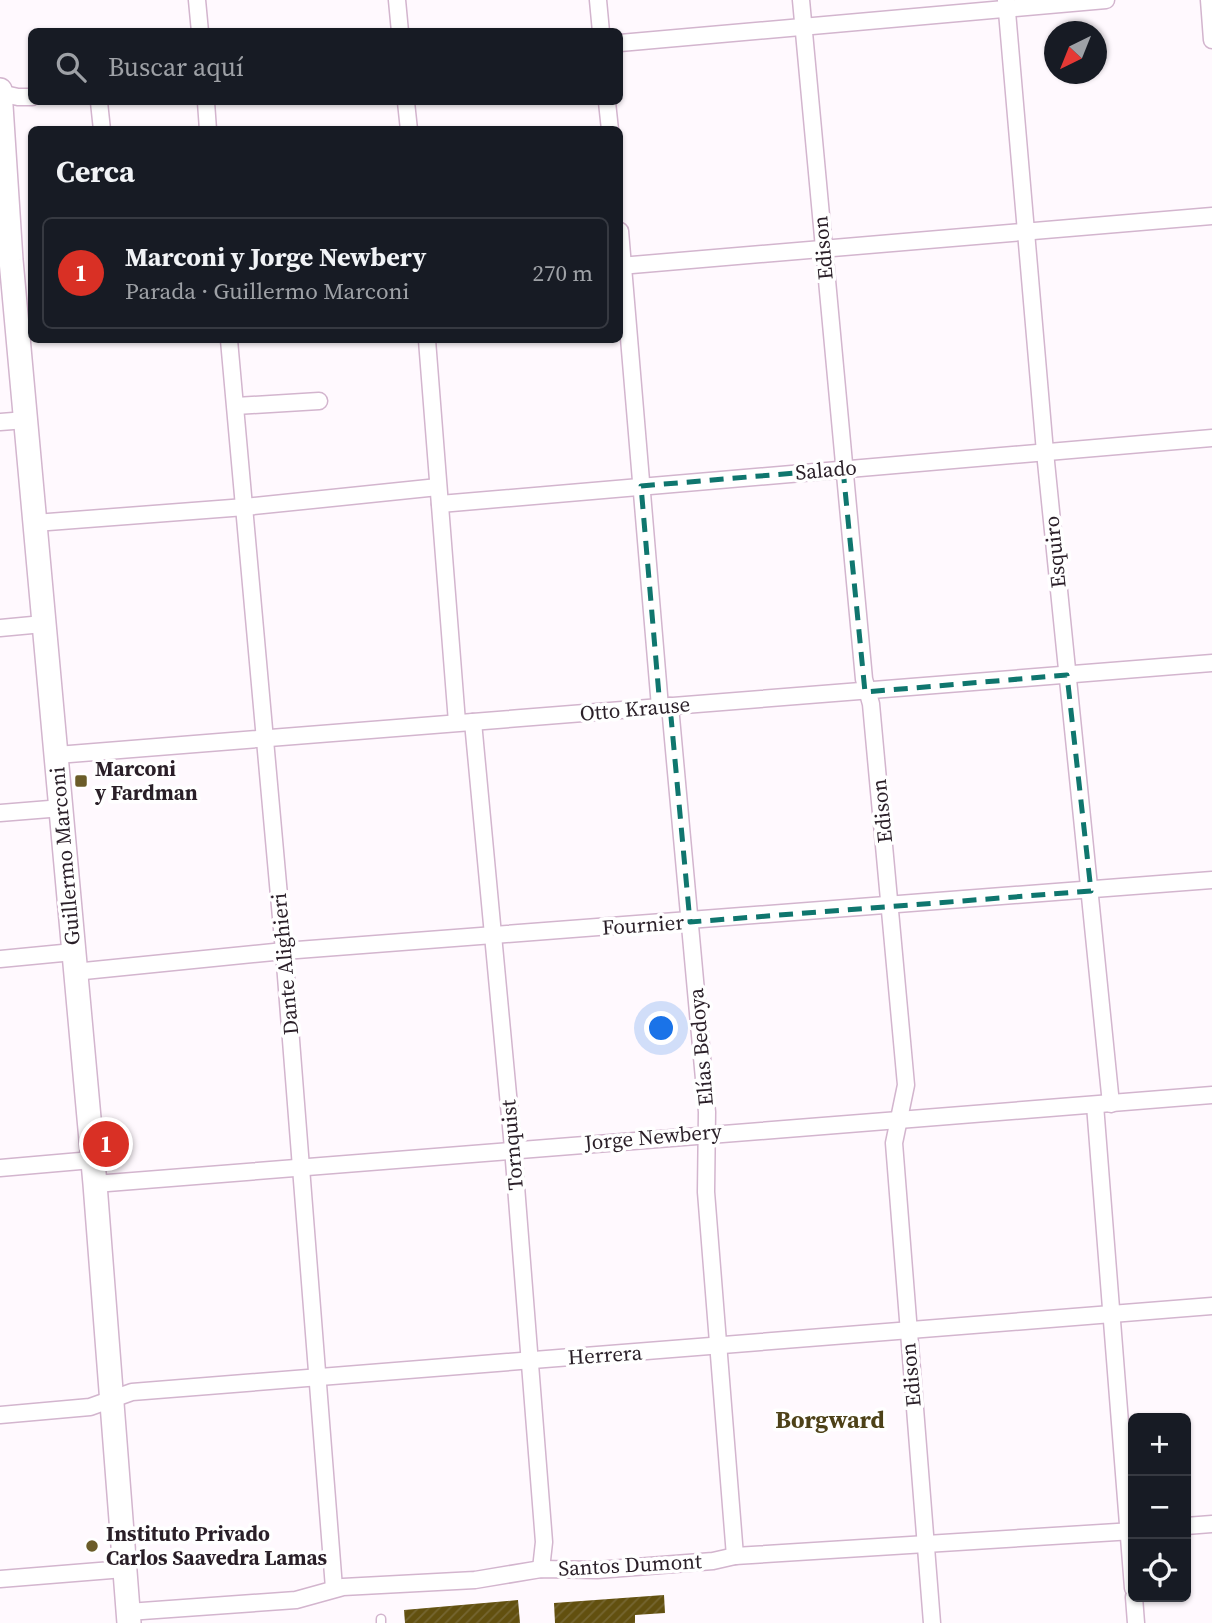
<!DOCTYPE html>
<html lang="es">
<head>
<meta charset="utf-8">
<style>
  body { margin:0; font-family:"Source Serif 4",serif; background:#20242c; color:#f1f3f6 }
  .controls { position:absolute; right:21px; bottom:21px; display:grid; overflow:hidden; border-radius:10px; box-shadow:0 2px 5px #0004 }
  .controls button { width:63px; height:63px; display:grid; place-items:center; padding:0; border:0; border-bottom:2px solid #363941; background:#171b24; color:#f1f3f6; font:35px sans-serif }
  .compass { position:absolute; left:1044px; top:21px; width:63px; height:63px; border-radius:50%; background:#171b24; box-shadow:0 2px 5px #0004; rotate:223deg }
  .you { position:absolute; left:662px; top:1029px; width:24px; height:24px; margin:-18px; border:5px solid #fff; border-radius:50%; background:#1a73e8; box-shadow:0 0 0 10px #1a73e833 }
  .badge { display:grid; place-items:center; width:46px; height:46px; border-radius:50%; background:#d93025; color:#fff; font-size:23px; font-weight:700 }
  .pin { position:absolute; translate:-50% -50%; border:4px solid #fff; box-shadow:0 2px 7px #0006 }
  .list { margin:0; padding:0; list-style:none }
  h2 { display:flex; justify-content:space-between; align-items:center; height:91px; margin:0; padding:0 28px; font-size:30px }
  h2 small { font-size:23px; font-weight:400; color:#9ea1a6 }
  .list li { display:grid; grid-template-columns:46px 1fr auto; gap:21px; align-items:center; box-sizing:border-box; height:112px; margin:0 14px 14px; padding:0 14px; border:2px solid #363941; border-radius:10px }
  .list b { display:block; font-size:26px; white-space:nowrap }
  .list p { margin:0; font-size:23px; white-space:nowrap; color:#9ea1a6 }
  .list em { font-size:23px; font-style:normal; color:#9ea1a6 }
  .icon { flex:none; width:38px; height:38px; fill:none; stroke:currentColor; stroke-width:2; stroke-linecap:round; stroke-linejoin:round }
  .map { position:relative; flex:none; width:1212px; height:1623px; overflow:hidden }
  .search { position:absolute; background:#171b24; box-shadow:0 2px 5px #0004; left:28px; top:28px; width:595px; height:77px; display:flex; align-items:center; gap:18px; box-sizing:border-box; padding:0 24px; border-radius:10px; color:#9ea1a6; font-size:26px }
  .panel { position:absolute; background:#171b24; box-shadow:0 2px 5px #0004; left:28px; top:126px; width:595px; height:217px; border-radius:10px }
  .map>svg:first-child { display:block }
</style>
</head>
<body>
<div class="map">
<svg width="1212" height="1623" viewBox="0 0 1212 1623">
  <defs>
    <pattern id="building-hatch" width="6" height="6" patternUnits="userSpaceOnUse" patternTransform="scale(1.75)"><rect width="6" height="6" fill="#62500f"/><path d="M-1 1l2-2M0 6l6-6M5 7l2-2" fill="none" stroke="#756632"/></pattern>
  </defs>
  <rect width="100%" height="100%" fill="#fff9fe"/>
  <g fill="url(#building-hatch)">
    <polygon points="664,1595 665,1613 635,1615 635,1623 555,1623 554,1603"/>
    <polygon points="518,1600 520,1623 405,1623 404,1610"/>
  </g>
  <g fill="none" stroke-linecap="round" stroke-linejoin="round">
    <defs>
      <polyline id="lane" points="381,1619 381,1623"/>
      <g id="street">
        <polyline points="197,0 200,32"/>
        <polyline points="397,0 400,32"/>
        <polyline points="598,0 601,32"/>
        <polyline points="801,0 864,679 871,704 906,1085 894,1143 932,1623"/>
        <polyline points="1006,0 1045,452 1111,1104"/>
        <polyline points="1209,0 1212,40"/>
        <polyline points="620,43 1106,0"/>
        <polyline points="0,93 18,97 32,97"/>
        <polyline points="99,102 102,130"/>
        <polyline points="206,102 208,130"/>
        <polyline points="406,102 409,130"/>
        <polyline points="607,102 610,130"/>
        <polyline points="620,231 660,707"/>
        <polyline points="620,266 1212,216"/>
        <polyline points="229,340 284,951 334,1588"/>
        <polyline points="427,340 457,722"/>
        <polyline points="236,406 319,401"/>
        <polyline points="0,422 26,420"/>
        <polyline points="440,504 1212,438"/>
        <polyline points="35,523 245,507 438,487"/>
        <polyline points="0,628 43,624"/>
        <polyline points="670,706 707,1112 706,1192 735,1556"/>
        <polyline points="473,722 513,1148 544,1542 541,1569"/>
        <polyline points="57,755 1212,663"/>
        <polyline points="0,813 62,808"/>
        <polyline points="0,959 73,952"/>
        <polyline points="74,972 284,951 1212,880"/>
        <polyline points="1095,1105 1133,1588"/>
        <polyline points="0,1168 92,1160"/>
        <polyline points="95,1184 1212,1095"/>
        <polyline points="0,1415 90,1407 132,1392 1212,1306"/>
        <polyline points="1186,1526 1212,1524"/>
        <polyline points="0,1579 124,1569"/>
        <polyline points="1134,1597 1136,1623"/>
        <polyline points="128,1612 296,1600 343,1587 475,1580 541,1569 597,1570 713,1561 735,1556 1133,1531"/>
      </g>
      <polyline id="secondary" points="0,90 11,260 95,1184 129,1623"/>
    </defs>
    <use href="#lane" stroke="#d3b5ce" stroke-width="11"/>
    <use href="#street" stroke="#d3b5ce" stroke-width="19"/>
    <use href="#secondary" stroke="#d3b5ce" stroke-width="26"/>
    <use href="#lane" stroke="#fff" stroke-width="8"/>
    <use href="#street" stroke="#fff" stroke-width="16"/>
    <use href="#secondary" stroke="#fff" stroke-width="23"/>
  </g>
  <path fill="none" stroke="#0f766e" stroke-width="5" stroke-dasharray="14 9" stroke-linejoin="round" d="M843,469l22,223 202,-17 24,216 -401,31 -20,-216 -10,1 -19,-221z"/>
  <g fill="#6b5c29" stroke="#fff" stroke-width="2.5">
    <rect x="74" y="774" width="14" height="14" rx="3.5"/>
    <circle cx="92" cy="1546" r="7"/>
  </g>
  <g text-anchor="middle" stroke-width="7" stroke-linejoin="round" paint-order="stroke">
    <g font-size="21" fill="#2a1f28" stroke="#fff">
      <text transform="translate(823 248) rotate(-95)" y="7">Edison</text>
      <text transform="translate(826 470) rotate(-5)" y="7">Salado</text>
      <text transform="translate(1055 552) rotate(-96)" y="7">Esquiro</text>
      <text transform="translate(635 709) rotate(-5)" y="7">Otto Krause</text>
      <text transform="translate(882 811) rotate(-96)" y="7">Edison</text>
      <text transform="translate(65 856) rotate(-95)" y="7">Guillermo Marconi</text>
      <text transform="translate(643 925) rotate(-4)" y="7">Fournier</text>
      <text transform="translate(285 964) rotate(-95)" y="7">Dante Alighieri</text>
      <text transform="translate(701 1047) rotate(-95)" y="7">Elías Bedoya</text>
      <text transform="translate(653 1137) rotate(-5)" y="7">Jorge Newbery</text>
      <text transform="translate(512 1145) rotate(-95)" y="7">Tornquist</text>
      <text transform="translate(605 1355) rotate(-4)" y="7">Herrera</text>
      <text transform="translate(911 1375) rotate(-95)" y="7">Edison</text>
      <text transform="translate(630 1565) rotate(-3)" y="7">Santos Dumont</text>
    </g>
    <g font-size="21" font-weight="bold" fill="#2a1f28" stroke="#fff" text-anchor="start">
      <text x="95" y="776">Marconi<tspan x="95" dy="24">y Fardman</tspan></text>
      <text x="106" y="1541">Instituto Privado<tspan x="106" dy="24">Carlos Saavedra Lamas</tspan></text>
    </g>
    <g font-size="24" font-weight="bold" fill="#4d4118" stroke="#fff">
      <text x="830" y="1428">Borgward</text>
    </g>
  </g>
</svg>
<div class="controls">
<button>+</button>
<button>−</button>
<button><svg class="icon" aria-label="locate" viewBox="0 0 24 24"><circle cx="12" cy="12" r="6"/><path d="M12 2v4M12 18v4M2 12h4M18 12h4"/></svg></button>
</div>
<svg class="compass" viewBox="-18 -18 36 36"><path d="M0-13l5 13h-10z" fill="#e53935"/><path d="M0 13l5-13h-10z" fill="#9ea1a6"/></svg>
<div class="you"></div>
<div class="pin badge" style="left:106px;top:1144px">1</div>
<div class="search"><svg class="icon" aria-label="search" viewBox="0 0 24 24"><circle cx="10" cy="10" r="6"/><path d="M15 15l6 6"/></svg>Buscar aquí</div>
<section class="panel">
<h2>Cerca<small></small></h2>
<ul class="list">
<li><span class="badge">1</span><div><b>Marconi y Jorge Newbery</b><p>Parada · Guillermo Marconi</p></div><em>270 m</em></li>
</ul>
</section>
</div>
</body>
</html>
